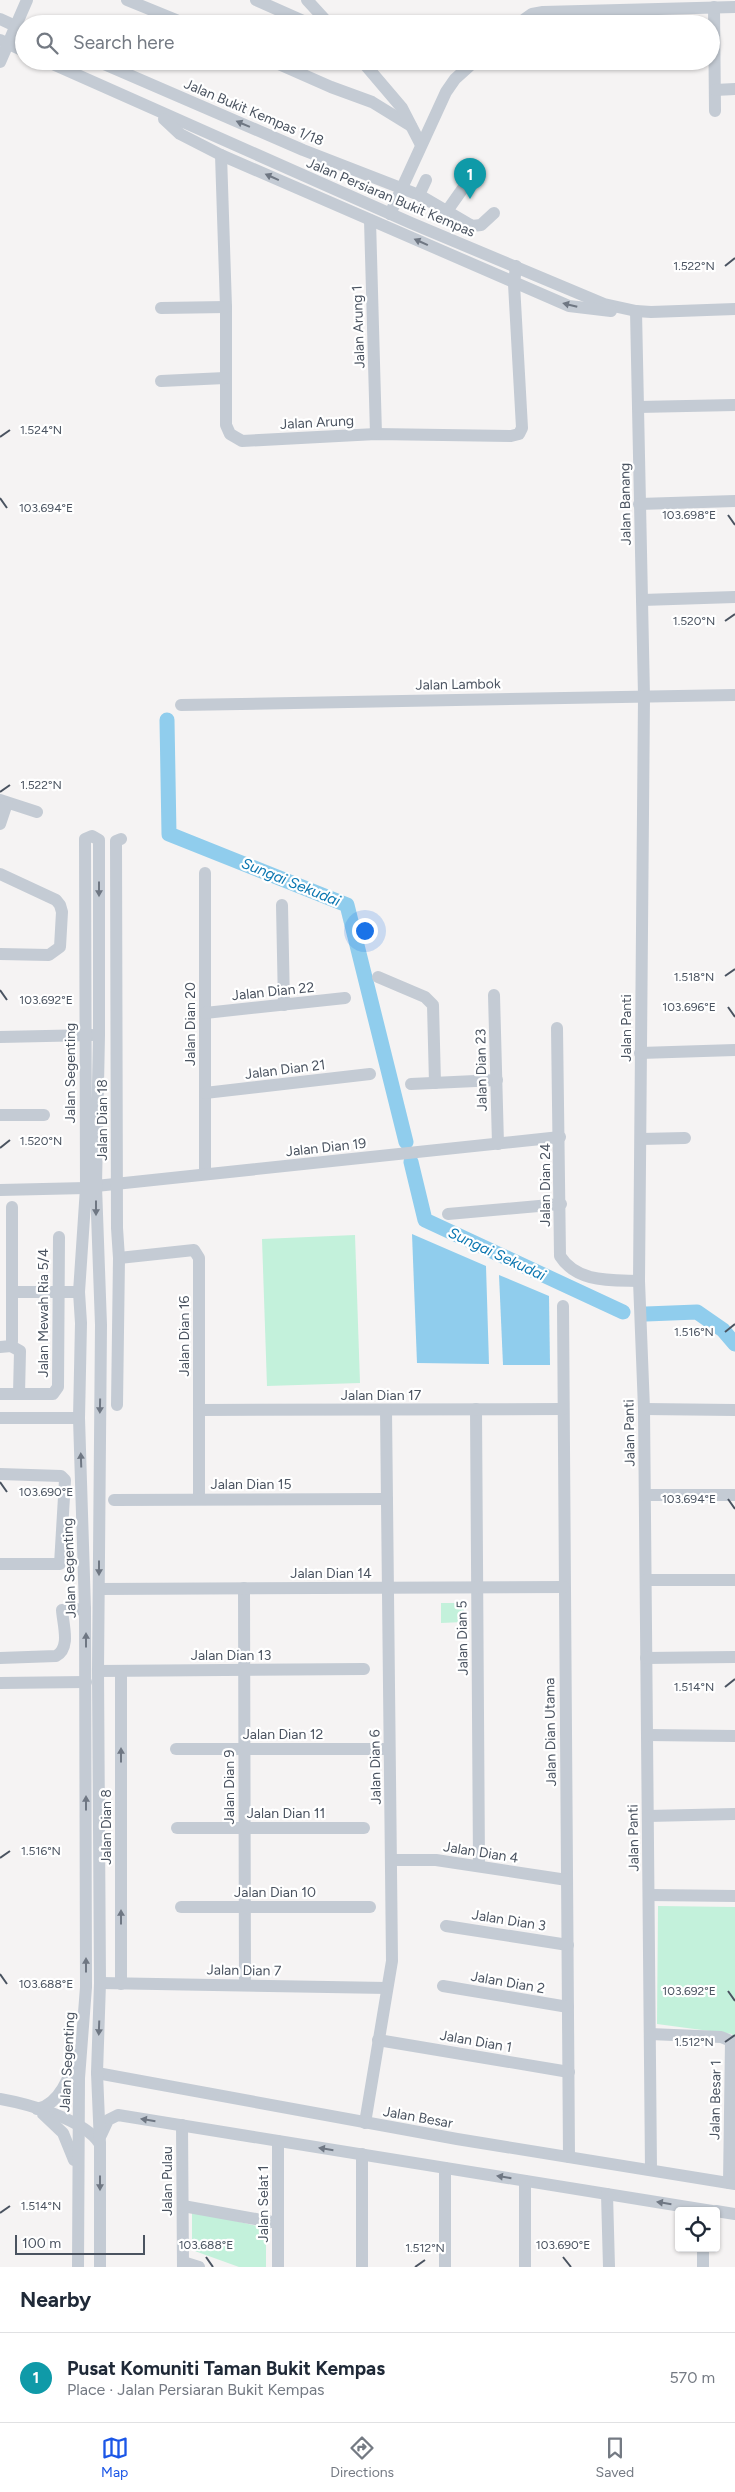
<!DOCTYPE html>
<html lang="en">
<head>
<meta charset="utf-8">
<style>
  body { margin:0; font-family:Figtree,sans-serif; background:#f2f2f3; color:#1f2937 }
  .controls { position:absolute; right:15px; bottom:15px; display:grid; overflow:hidden; border-radius:5px; box-shadow:0 1px 4px #0004 }
  .controls button { width:45px; height:45px; display:grid; place-items:center; padding:0; border:0; border-bottom:1px solid #e0e1e3; background:#fff; color:#1f2937; font:25px sans-serif }
  .scale { position:absolute; left:15px; bottom:12px; width:130px; box-sizing:border-box; padding-left:5px; border:2px solid #4a5360; border-top:0; font-size:14px; line-height:18px; white-space:nowrap; color:#4a5360; -webkit-text-stroke:4px #fff; paint-order:stroke }
  .you { position:absolute; left:364px; top:930px; width:18px; height:18px; margin:-12px; border:4px solid #fff; border-radius:50%; background:#1a73e8; box-shadow:0 0 0 8px #1a73e833 }
  .badge { display:grid; place-items:center; width:32px; height:32px; border-radius:50%; background:#1b56e7; color:#fff; font-size:16px; font-weight:700 }
  .pin { position:absolute; translate:-50% -41px; filter:drop-shadow(0 1px 2px #0008) }
  .pin::after { content:''; position:absolute; top:26px; width:18px; height:15px; background:inherit; clip-path:polygon(0 0,100% 0,50% 100%) }
  .list { margin:0; padding:0; list-style:none }
  h2 { display:flex; justify-content:space-between; align-items:center; height:65px; margin:0; padding:0 20px; font-size:21px }
  h2 small { font-size:16px; font-weight:400; color:#747a83 }
  .list li { display:grid; grid-template-columns:32px 1fr auto; gap:15px; align-items:center; box-sizing:border-box; height:90px; padding:0 20px; border-top:1px solid #e0e1e3 }
  .list b { display:block; font-size:19px; white-space:nowrap }
  .list p { margin:0; font-size:16px; white-space:nowrap; color:#747a83 }
  .list em { font-size:16px; font-style:normal; color:#747a83 }
  .icon { flex:none; width:28px; height:28px; fill:none; stroke:currentColor; stroke-width:2; stroke-linecap:round; stroke-linejoin:round }
  .map { position:relative; flex:none; width:735px; height:2267px; overflow:hidden }
  .search { position:absolute; background:#fff; box-shadow:0 1px 4px #0004; left:15px; right:15px; top:15px; height:55px; display:flex; align-items:center; gap:12px; box-sizing:border-box; padding:0 18px; border-radius:28px; color:#747a83; font-size:19px }
  .sheet { height:155px; background:#fff }
  nav { display:flex; justify-content:space-around; align-items:center; box-sizing:border-box; height:70px; border-top:1px solid #e0e1e3; background:#fff; font-size:14px; color:#747a83 }
  nav a { display:grid; justify-items:center; gap:2px }
  nav .on { color:#1b56e7 }
  .map>svg:first-child { display:block }
</style>
</head>
<body>
<div class="map">
<svg width="735" height="2267" viewBox="0 0 735 2267">
  <rect width="100%" height="100%" fill="#f5f3f3"/>
  <g fill="#c3f1db">
    <polygon points="355,1235 360,1383 267,1386 262,1239"/>
    <polygon points="441,1603 464,1603 464,1622 441,1623"/>
    <polygon points="658,1906 735,1907 735,2049 732,2034 657,2024"/>
    <polygon points="192,2211 266,2228 266,2267 239,2267 192,2250"/>
  </g>
  <g fill="#90cded">
    <polygon points="412,1234 486,1266 489,1364 417,1363"/>
    <polygon points="499,1275 549,1296 550,1365 503,1365"/>
  </g>
  <g fill="none" stroke-linecap="round" stroke-linejoin="round">
    <g stroke="#90cded" stroke-width="15">
      <polyline points="167,720 169,834 347,905 406,1142"/>
      <polyline points="411,1162 425,1220 623,1312"/>
      <polyline points="646,1314 697,1312 723,1330 735,1344"/>
    </g>
    <g stroke="#c4cbd4" stroke-width="12">
      <polyline points="127,0 186,24"/>
      <polyline points="256,0 310,24"/>
      <polyline points="307,0 329,24"/>
      <polyline points="714,7 715,111"/>
      <polyline points="0,19 24,30"/>
      <polyline points="518,24 532,14 543,12 735,7"/>
      <polyline points="0,40 24,51"/>
      <polyline points="46,61 411,223 604,304 636,311 651,312 735,309"/>
      <polyline points="97,61 303,150 419,195 426,180"/>
      <polyline points="272,61 331,87 372,102 411,126"/>
      <polyline points="362,61 402,108 420,143"/>
      <polyline points="0,62 27,0"/>
      <polyline points="715,90 735,89"/>
      <polyline points="164,119 180,134 221,155 569,306 611,311"/>
      <polyline points="221,155 226,307 226,425 230,434 242,441 376,434 511,436 519,434 522,428 514,284 516,266"/>
      <polyline points="419,195 472,226 481,225 494,213"/>
      <polyline points="447,211 466,184"/>
      <polyline points="390,214 446,92 455,79 475,61"/>
      <polyline points="370,220 376,434"/>
      <polyline points="161,308 226,307"/>
      <polyline points="636,311 644,696 639,1281 644,1409 651,2170"/>
      <polyline points="161,381 225,378"/>
      <polyline points="638,407 735,405"/>
      <polyline points="639,504 735,501"/>
      <polyline points="642,600 735,597"/>
      <polyline points="181,705 735,695"/>
      <polyline points="0,800 37,812"/>
      <polyline points="0,824 7,803"/>
      <polyline points="205,873 205,1174"/>
      <polyline points="0,874 56,900 60,905 62,912 60,947 49,955 0,954"/>
      <polyline points="282,905 284,1005"/>
      <polyline points="378,977 425,997 433,1005 435,1083"/>
      <polyline points="494,995 498,1144"/>
      <polyline points="205,1013 345,998"/>
      <path d="M557,1028l3,228c17,27 51,24 79,25"/>
      <polyline points="0,1037 92,1035"/>
      <polyline points="640,1053 735,1050"/>
      <polyline points="411,1084 497,1080"/>
      <polyline points="205,1093 370,1074"/>
      <polyline points="0,1115 44,1115"/>
      <polyline points="641,1139 685,1138"/>
      <polyline points="96,1186 560,1137"/>
      <polyline points="0,1190 86,1188"/>
      <polyline points="448,1214 561,1204"/>
      <polyline points="119,1258 194,1250 199,1258 199,1499"/>
      <polyline points="13,1292 79,1292"/>
      <polyline points="563,1306 569,2157"/>
      <polyline points="11,1346 20,1351 19,1394"/>
      <polyline points="0,1347 11,1346 12,1341 12,1207"/>
      <polyline points="0,1394 53,1394 58,1387 59,1237"/>
      <polyline points="117,1405 119,1258 117,1228 116,841 121,839"/>
      <polyline points="476,1409 479,1866"/>
      <polyline points="644,1409 735,1410"/>
      <polyline points="199,1410 563,1409"/>
      <polyline points="0,1418 79,1418"/>
      <polyline points="0,1474 61,1476 65,1480 60,1564 0,1564"/>
      <polyline points="645,1495 735,1495"/>
      <polyline points="114,1500 387,1499"/>
      <polyline points="646,1580 735,1580"/>
      <polyline points="244,1588 245,1985"/>
      <polyline points="99,1589 564,1587"/>
      <path d="M0,1658l56,-2c15,-8 7,-31 6,-46l23,-1"/>
      <polyline points="646,1658 735,1657"/>
      <polyline points="98,1671 364,1669"/>
      <polyline points="121,1671 121,1984"/>
      <polyline points="0,1683 86,1682"/>
      <polyline points="647,1735 735,1736"/>
      <polyline points="176,1749 389,1749"/>
      <polyline points="648,1816 735,1814"/>
      <polyline points="177,1828 364,1828"/>
      <polyline points="391,1860 436,1860 567,1880"/>
      <polyline points="649,1895 735,1896"/>
      <polyline points="181,1907 370,1907"/>
      <polyline points="446,1926 568,1945"/>
      <polyline points="100,1983 387,1988"/>
      <polyline points="443,1986 568,2007"/>
      <polyline points="650,2034 721,2037 731,2041 729,2183"/>
      <polyline points="378,2040 569,2072"/>
      <polyline points="97,2073 457,2139 735,2184"/>
      <path d="M0,2099c28,5 84,20 100,45"/>
      <path d="M37,2109c22,-4 34,-33 38,-54"/>
      <polyline points="43,2114 63,2133 74,2160"/>
      <polyline points="365,2123 392,1961 386,1410"/>
      <polyline points="182,2125 183,2267"/>
      <polyline points="101,2135 108,2120 118,2115 712,2211"/>
      <polyline points="362,2154 362,2267"/>
      <polyline points="445,2168 445,2267"/>
      <polyline points="525,2181 525,2267"/>
      <polyline points="607,2194 609,2267"/>
      <polyline points="183,2206 278,2223"/>
      <polyline points="716,2211 735,2214"/>
      <polyline points="703,2248 703,2267"/>
      <polyline points="183,2262 199,2267"/>
      <polyline points="78,2267 79,2078 86,1987 85,1609 79,1418 81,1323 79,1292 86,1188 85,839 92,836 99,840 99,1035 96,1186 101,1325 98,1671 100,1983 97,2073 100,2144 100,2267"/>
      <polyline points="278,2267 278,2141"/>
    </g>
  </g>
  <defs><path id="oneway-solid" d="M-6-.8H1V-3.2L6.5 0L1 3.2V.8H-6Z" transform="scale(1.25)"/></defs>
  <g fill="#6f7783">
    <use href="#oneway-solid" transform="translate(243 124) rotate(-157)"/>
    <use href="#oneway-solid" transform="translate(272 177) rotate(-156)"/>
    <use href="#oneway-solid" transform="translate(421 242) rotate(-156)"/>
    <use href="#oneway-solid" transform="translate(570 305) rotate(-166)"/>
    <use href="#oneway-solid" transform="translate(99 889) rotate(90)"/>
    <use href="#oneway-solid" transform="translate(96 1208) rotate(90)"/>
    <use href="#oneway-solid" transform="translate(100 1406) rotate(91)"/>
    <use href="#oneway-solid" transform="translate(81 1460) rotate(-92)"/>
    <use href="#oneway-solid" transform="translate(99 1568) rotate(90)"/>
    <use href="#oneway-solid" transform="translate(86 1640) rotate(-90)"/>
    <use href="#oneway-solid" transform="translate(121 1755) rotate(-90)"/>
    <use href="#oneway-solid" transform="translate(86 1803) rotate(-90)"/>
    <use href="#oneway-solid" transform="translate(121 1917) rotate(-90)"/>
    <use href="#oneway-solid" transform="translate(86 1965) rotate(-90)"/>
    <use href="#oneway-solid" transform="translate(99 2028) rotate(92)"/>
    <use href="#oneway-solid" transform="translate(148 2120) rotate(-171)"/>
    <use href="#oneway-solid" transform="translate(326 2149) rotate(-171)"/>
    <use href="#oneway-solid" transform="translate(504 2177) rotate(-171)"/>
    <use href="#oneway-solid" transform="translate(100 2183) rotate(90)"/>
    <use href="#oneway-solid" transform="translate(664 2203) rotate(-171)"/>
  </g>
  <path fill="none" stroke="#4a5360" stroke-width="2" d="M725,266l10,-8M0,437l10,-7M0,498l7,10M728,515l7,10M725,621l10,-7M0,792l10,-7M725,976l10,-7M0,990l7,10M728,1007l7,10M0,1148l10,-8M725,1332l10,-8M0,1482l7,10M728,1499l7,10M725,1687l10,-8M0,1858l10,-7M0,1974l7,10M728,1991l7,10M725,2042l10,-7M0,2213l10,-7M206,2257l7,10M563,2257l8,10M415,2267l10,-7"/>
  <g text-anchor="middle" stroke-width="4.5" stroke-linejoin="round" paint-order="stroke">
    <g font-size="14" fill="#4a5360" stroke="#fff">
      <text transform="translate(254 112) rotate(23)" y="5">Jalan Bukit Kempas 1/18</text>
      <text transform="translate(391 197) rotate(23)" y="5">Jalan Persiaran Bukit Kempas</text>
      <text transform="translate(358 327) rotate(-92)" y="5">Jalan Arung 1</text>
      <text transform="translate(317 422) rotate(-3)" y="5">Jalan Arung</text>
      <text transform="translate(625 504) rotate(-91)" y="5">Jalan Banang</text>
      <text transform="translate(458 684) rotate(-1)" y="5">Jalan Lambok</text>
      <text transform="translate(273 991) rotate(-6)" y="5">Jalan Dian 22</text>
      <text transform="translate(190 1024) rotate(-90)" y="5">Jalan Dian 20</text>
      <text transform="translate(626 1028) rotate(-90)" y="5">Jalan Panti</text>
      <text transform="translate(285 1069) rotate(-7)" y="5">Jalan Dian 21</text>
      <text transform="translate(481 1070) rotate(-91)" y="5">Jalan Dian 23</text>
      <text transform="translate(70 1073) rotate(-90)" y="5">Jalan Segenting</text>
      <text transform="translate(102 1120) rotate(-90)" y="5">Jalan Dian 18</text>
      <text transform="translate(326 1147) rotate(-6)" y="5">Jalan Dian 19</text>
      <text transform="translate(545 1185) rotate(-90)" y="5">Jalan Dian 24</text>
      <text transform="translate(43 1313) rotate(-90)" y="5">Jalan Mewah Ria 5/4</text>
      <text transform="translate(184 1336) rotate(-90)" y="5">Jalan Dian 16</text>
      <text x="381" y="1400">Jalan Dian 17</text>
      <text transform="translate(629 1433) rotate(-91)" y="5">Jalan Panti</text>
      <text x="251" y="1489">Jalan Dian 15</text>
      <text transform="translate(69 1568) rotate(-92)" y="5">Jalan Segenting</text>
      <text x="331" y="1578">Jalan Dian 14</text>
      <text transform="translate(462 1638) rotate(-91)" y="5">Jalan Dian 5</text>
      <text x="231" y="1660">Jalan Dian 13</text>
      <text transform="translate(550 1732) rotate(-91)" y="5">Jalan Dian Utama</text>
      <text x="283" y="1739">Jalan Dian 12</text>
      <text transform="translate(375 1767) rotate(-91)" y="5">Jalan Dian 6</text>
      <text transform="translate(229 1787) rotate(-90)" y="5">Jalan Dian 9</text>
      <text x="286" y="1818">Jalan Dian 11</text>
      <text transform="translate(106 1827) rotate(-90)" y="5">Jalan Dian 8</text>
      <text transform="translate(633 1838) rotate(-91)" y="5">Jalan Panti</text>
      <text transform="translate(481 1852) rotate(9)" y="5">Jalan Dian 4</text>
      <text x="275" y="1897">Jalan Dian 10</text>
      <text transform="translate(509 1920) rotate(9)" y="5">Jalan Dian 3</text>
      <text transform="translate(244 1970) rotate(1)" y="5">Jalan Dian 7</text>
      <text transform="translate(508 1982) rotate(10)" y="5">Jalan Dian 2</text>
      <text transform="translate(476 2041) rotate(10)" y="5">Jalan Dian 1</text>
      <text transform="translate(67 2062) rotate(-87)" y="5">Jalan Segenting</text>
      <text transform="translate(715 2100) rotate(-89)" y="5">Jalan Besar 1</text>
      <text transform="translate(418 2117) rotate(10)" y="5">Jalan Besar</text>
      <text transform="translate(167 2181) rotate(-90)" y="5">Jalan Pulau</text>
      <text transform="translate(263 2204) rotate(-90)" y="5">Jalan Selat 1</text>
    </g>
    <g font-size="15" font-style="italic" fill="#0c77b1" stroke="#fff">
      <text transform="translate(291 882) rotate(22)" y="5">Sungai Sekudai</text>
      <text transform="translate(497 1254) rotate(25)" y="5">Sungai Sekudai</text>
    </g>
  </g>
  <g font-size="12" text-anchor="middle" fill="#4a5360" stroke="#fff" stroke-width="4.5" stroke-linejoin="round" paint-order="stroke">
    <text x="694" y="270">1.522°N</text>
    <text x="41" y="434">1.524°N</text>
    <text x="46" y="512">103.694°E</text>
    <text x="689" y="519">103.698°E</text>
    <text x="694" y="625">1.520°N</text>
    <text x="41" y="789">1.522°N</text>
    <text x="694" y="981">1.518°N</text>
    <text x="46" y="1004">103.692°E</text>
    <text x="689" y="1011">103.696°E</text>
    <text x="41" y="1145">1.520°N</text>
    <text x="694" y="1336">1.516°N</text>
    <text x="46" y="1496">103.690°E</text>
    <text x="689" y="1503">103.694°E</text>
    <text x="694" y="1691">1.514°N</text>
    <text x="41" y="1855">1.516°N</text>
    <text x="46" y="1988">103.688°E</text>
    <text x="689" y="1995">103.692°E</text>
    <text x="694" y="2046">1.512°N</text>
    <text x="41" y="2210">1.514°N</text>
    <text x="206" y="2249">103.688°E</text>
    <text x="563" y="2249">103.690°E</text>
    <text x="425" y="2252">1.512°N</text>
  </g>
</svg>
<div class="controls">
<button><svg class="icon" aria-label="locate" viewBox="0 0 24 24"><circle cx="12" cy="12" r="6"/><path d="M12 2v4M12 18v4M2 12h4M18 12h4"/></svg></button>
</div>
<div class="scale">100 m</div>
<div class="you"></div>
<div class="pin badge" style="left:470px;top:199px;background:#0f9aa8">1</div>
<div class="search"><svg class="icon" aria-label="search" viewBox="0 0 24 24"><circle cx="10" cy="10" r="6"/><path d="M15 15l6 6"/></svg>Search here</div>
</div>
<section class="sheet">
<h2>Nearby<small></small></h2>
<ul class="list">
<li><span class="badge" style="background:#0f9aa8">1</span><div><b>Pusat Komuniti Taman Bukit Kempas</b><p>Place · Jalan Persiaran Bukit Kempas</p></div><em>570 m</em></li>
</ul>
</section>
<nav>
<a class="on"><svg class="icon" aria-label="map" viewBox="0 0 24 24"><path d="M3 6l6-2 6 2 6-2v14l-6 2-6-2-6 2zM9 4v14M15 6v14"/></svg>Map</a>
<a><svg class="icon" aria-label="directions" viewBox="0 0 24 24"><path d="M12 3l9 9-9 9-9-9zM9 14v-3h6M13 9l2 2-2 2"/></svg>Directions</a>
<a><svg class="icon" aria-label="saved" viewBox="0 0 24 24"><path d="M7 4h10v16l-5-4-5 4z"/></svg>Saved</a>
</nav>
</body>
</html>
